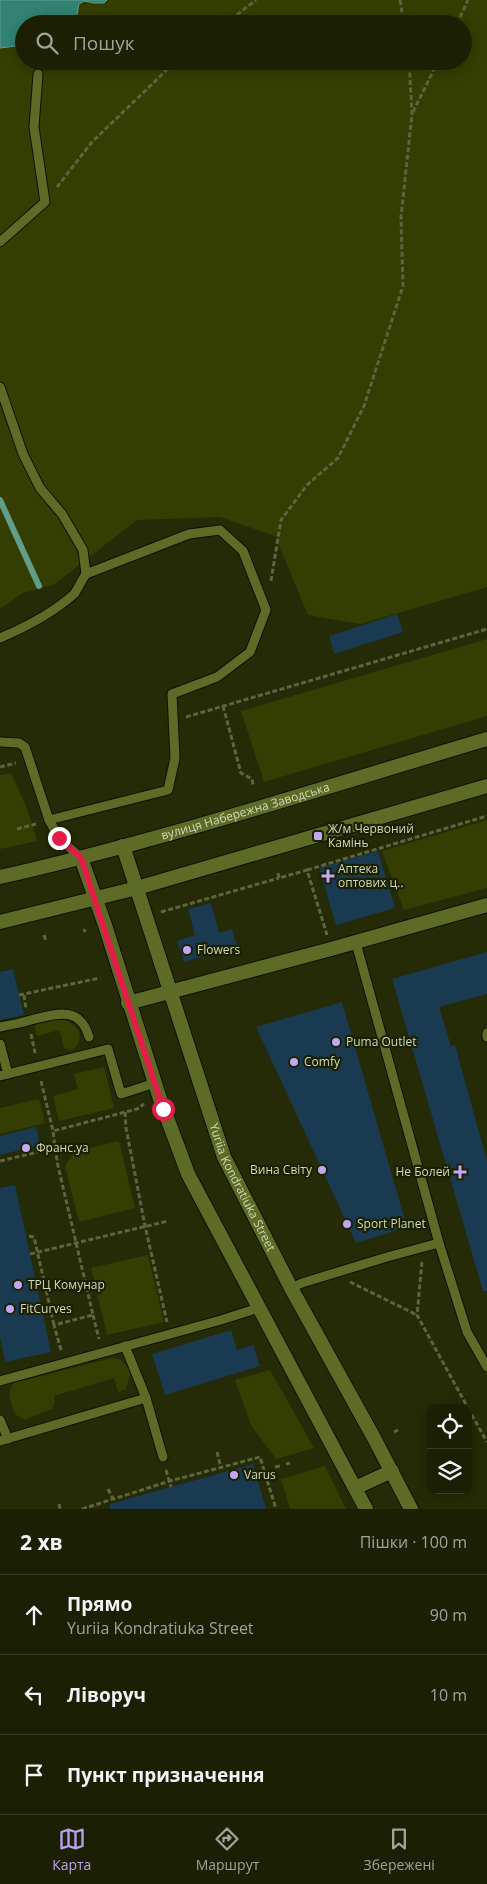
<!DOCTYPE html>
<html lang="uk">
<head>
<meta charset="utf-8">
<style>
  body { margin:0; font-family:"Open Sans",sans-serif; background:#24280e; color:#f1f3f6 }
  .controls { position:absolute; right:15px; bottom:15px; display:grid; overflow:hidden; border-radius:10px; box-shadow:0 2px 12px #0003 }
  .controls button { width:45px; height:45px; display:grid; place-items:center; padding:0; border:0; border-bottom:1px solid #393e26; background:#1b2004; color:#f1f3f6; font:25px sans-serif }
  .stop { position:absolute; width:15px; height:15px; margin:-11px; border:4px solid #e11d48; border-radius:50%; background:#fff }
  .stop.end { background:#e11d48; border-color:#fff; box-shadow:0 1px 5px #0008 }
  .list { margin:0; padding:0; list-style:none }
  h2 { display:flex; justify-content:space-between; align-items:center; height:65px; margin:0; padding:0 20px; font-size:21px }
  h2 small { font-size:16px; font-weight:400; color:#a0a39a }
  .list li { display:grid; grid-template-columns:32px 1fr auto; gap:15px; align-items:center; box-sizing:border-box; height:80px; padding:0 20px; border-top:1px solid #393e26 }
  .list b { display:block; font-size:19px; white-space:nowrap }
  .list p { margin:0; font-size:16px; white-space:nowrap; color:#a0a39a }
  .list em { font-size:16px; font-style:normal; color:#a0a39a }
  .icon { flex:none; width:28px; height:28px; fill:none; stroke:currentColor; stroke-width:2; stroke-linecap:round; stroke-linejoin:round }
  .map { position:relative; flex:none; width:487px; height:1509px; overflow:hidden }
  .search { position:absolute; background:#1b2004; box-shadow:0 2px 12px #0003; left:15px; right:15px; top:15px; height:55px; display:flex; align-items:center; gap:12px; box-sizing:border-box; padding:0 18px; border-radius:28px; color:#a0a39a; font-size:19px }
  .sheet { height:305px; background:#1b2004 }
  nav { display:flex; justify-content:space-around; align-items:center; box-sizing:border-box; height:70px; border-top:1px solid #393e26; background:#1b2004; font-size:14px; color:#a0a39a }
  nav a { display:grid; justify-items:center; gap:2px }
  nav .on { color:#bca0f2 }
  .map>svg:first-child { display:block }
</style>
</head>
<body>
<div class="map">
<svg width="487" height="1509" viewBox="0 0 487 1509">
  <rect width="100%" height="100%" fill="#242b06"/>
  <g fill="#343e02">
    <polygon points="107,0 487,0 487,587 361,624 308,615 275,536 220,517 137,520 55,584 23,593 0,609 0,48 24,45 24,61 463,61 463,24 70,24 77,15 79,4 84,1 104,3"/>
    <polygon points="487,639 487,716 264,782 241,711"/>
    <polygon points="11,773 27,808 37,841 0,849 0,775"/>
    <polygon points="487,820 487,888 404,910 382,851"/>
    <path d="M56,1019c17,-1 33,17 18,30l-5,1 -5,-3 -5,-17 -22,6 -3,-11z"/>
    <polygon points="104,1067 114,1108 59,1121 53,1096 78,1089 74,1074"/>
    <polygon points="39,1099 45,1123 0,1134 0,1108"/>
    <polygon points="119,1141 135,1208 79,1222 65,1166 74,1152"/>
    <polygon points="148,1255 164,1322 107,1335 91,1268"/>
    <path d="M112,1358l9,2 10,11 -5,18 -8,3 -4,-14 -60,18 1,7 -3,6 -28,11 -9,-6c-4,-10 -9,-21 -2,-31z"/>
    <polygon points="270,1370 314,1448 276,1459 251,1425 235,1380"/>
    <polygon points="325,1466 346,1509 290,1509 281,1479"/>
  </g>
  <polygon fill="#328374" stroke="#619d88" points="0,0 107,0 104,3 94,3 84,1 79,4 77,15 70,24 24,24 24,45 0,48"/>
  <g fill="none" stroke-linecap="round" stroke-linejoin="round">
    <polyline stroke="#619d88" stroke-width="6" points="0,500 39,586"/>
  </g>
  <g fill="#193a50">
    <polygon points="397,614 403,632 334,654 329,636"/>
    <polygon points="378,851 395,908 336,925 319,868"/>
    <polygon points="211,903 219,933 232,929 237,946 184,962 177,941 195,935 188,909"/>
    <polygon points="487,952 487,994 439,1007 451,1046 455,1045 487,1161 487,1291 483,1291 392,979"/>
    <polygon points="13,969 24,1015 0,1020 0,972"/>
    <polygon points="342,1002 407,1227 356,1243 256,1027"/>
    <polygon points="36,1127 40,1145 0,1155 0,1136"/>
    <polygon points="15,1185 51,1352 5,1362 0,1337 0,1188"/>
    <polygon points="231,1330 237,1350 253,1345 260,1366 165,1395 152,1354"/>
    <polygon points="253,1464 266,1509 110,1509 110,1504"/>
  </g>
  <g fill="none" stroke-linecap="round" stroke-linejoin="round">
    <defs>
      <g id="service">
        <polyline points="0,242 45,202 34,127 38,74"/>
        <polyline points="0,387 23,454 40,488 62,514 83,550 86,574"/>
        <path d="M0,638c26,-11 53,-25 74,-44 3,-3 8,-15 12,-20l103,-40 31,-4 23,21 23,59 -16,42 -33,25 -45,17 3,64 -7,32 -119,30"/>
        <polyline points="0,742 19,743 25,747 49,820 59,838 81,858"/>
        <polyline points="356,943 439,1243 467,1332 487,1367"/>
        <path d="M0,1027c10,-2 21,-4 31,-7 24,-6 49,-15 58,17"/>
        <polyline points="487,1033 487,1037"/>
        <polyline points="0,1044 8,1074"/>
        <polyline points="0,1076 108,1049 121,1094 155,1083"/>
        <polyline points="291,1288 302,1283 387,1257 439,1243"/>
        <polyline points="125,1346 146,1398 163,1457"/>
        <polyline points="0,1381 221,1320 258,1308"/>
        <polyline points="0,1420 8,1439"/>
        <polyline points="0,1441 146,1398"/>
      </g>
      <polyline id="minor" points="128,1003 331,949 487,905"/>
      <g id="secondary">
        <path id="s1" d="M123,846l101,311 67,131 83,150 37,71"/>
        <polyline points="81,858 105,925 160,1099 188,1174 366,1509"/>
        <path id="s2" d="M0,877c164,-37 325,-90 487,-138"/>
        <polyline points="0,922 137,888 487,786"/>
        <polyline points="355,1488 392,1471"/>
      </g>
    </defs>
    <use href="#service" stroke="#0e1201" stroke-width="11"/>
    <use href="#minor" stroke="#0e1201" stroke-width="16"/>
    <use href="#secondary" stroke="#0e1201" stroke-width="16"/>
    <g stroke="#5c6440" stroke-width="3" stroke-dasharray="5 2.5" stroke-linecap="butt">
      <polyline points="400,0 404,24"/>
      <polyline points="225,24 256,0"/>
      <polyline points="457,24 468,0"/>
      <polyline points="413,112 438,61"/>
      <polyline points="57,187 92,142 176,61"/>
      <polyline points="271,581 281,520 307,485 338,458 364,406 403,286 401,217 412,114 409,61"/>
      <polyline points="223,706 241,773 252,779 253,785"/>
      <polyline points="186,717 487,629"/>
      <polyline points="0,767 16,763"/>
      <polyline points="17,829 36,824"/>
      <polyline points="307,870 487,816"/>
      <polyline points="278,873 279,878 307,870 327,935"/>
      <polyline points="161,912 279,878"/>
      <polyline points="84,932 85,929"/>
      <polyline points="44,935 46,941"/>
      <polyline points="19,995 100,978"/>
      <polyline points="24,995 26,1009"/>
      <polyline points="31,1034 35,1053"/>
      <polyline points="41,1081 53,1131"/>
      <polyline points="125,1112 126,1128 145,1226 167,1322"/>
      <polyline points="55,1148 58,1166 93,1315 54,1325 61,1350"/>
      <polyline points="0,1161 55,1148 53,1131 137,1109 144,1104"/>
      <polyline points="29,1236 34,1237 54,1325"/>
      <polyline points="30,1254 168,1221"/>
      <polyline points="422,1262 417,1315 468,1408"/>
      <polyline points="350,1282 417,1315"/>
      <polyline points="93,1315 99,1339"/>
      <polyline points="468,1408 487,1442"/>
      <polyline points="394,1432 398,1430"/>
      <polyline points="217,1452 221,1468"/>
      <polyline points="286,1464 290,1463"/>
      <polyline points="275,1467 280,1466"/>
      <polyline points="166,1470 171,1487"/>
      <polyline points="108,1489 113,1499"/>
      <polyline points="59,1504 60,1509"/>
      <polyline points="82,1509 170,1481 260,1457 276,1509"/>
    </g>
    <use href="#service" stroke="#5d6b26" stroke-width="9"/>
    <use href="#minor" stroke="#5d6b26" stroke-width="14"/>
    <use href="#secondary" stroke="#5d6b26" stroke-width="14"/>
  </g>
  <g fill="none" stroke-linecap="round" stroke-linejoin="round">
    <polyline stroke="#e11d48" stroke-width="6" points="59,838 81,858 163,1109"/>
  </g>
  <g fill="#c1a8f3" stroke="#1b2100" stroke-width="2">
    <rect x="313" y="831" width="10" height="10" rx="2.5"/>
    <path d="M325.5 868.5h5v5h5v5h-5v5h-5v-5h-5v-5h5z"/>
    <circle cx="187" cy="950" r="5"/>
    <circle cx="336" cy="1042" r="5"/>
    <circle cx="294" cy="1062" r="5"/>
    <circle cx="26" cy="1148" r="5"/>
    <circle cx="322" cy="1170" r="5"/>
    <path d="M457.5 1164.5h5v5h5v5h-5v5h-5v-5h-5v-5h5z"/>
    <circle cx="347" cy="1224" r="5"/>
    <circle cx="18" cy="1285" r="5"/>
    <circle cx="10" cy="1309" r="5"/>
    <circle cx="234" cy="1475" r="5"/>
  </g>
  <g text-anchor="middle" stroke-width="4.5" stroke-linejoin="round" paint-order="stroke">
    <g font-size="12" fill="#d0d9b7" stroke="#1b2100">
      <text dy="4" stroke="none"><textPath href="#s2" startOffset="254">вулиця Набережна Заводська</textPath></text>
      <text dy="4" stroke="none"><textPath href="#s1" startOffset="362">Yuriia Kondratiuka Street</textPath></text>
    </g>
    <g font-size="12" fill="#d0d9b7" stroke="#1b2100" text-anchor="start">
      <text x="328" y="833">Ж/м Червоний<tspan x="328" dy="14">Камінь</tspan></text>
      <text x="338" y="873">Аптека<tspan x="338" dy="14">оптових ц‥</tspan></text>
      <text x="197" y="954">Flowers</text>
      <text x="346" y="1046">Puma Outlet</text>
      <text x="304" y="1066">Comfy</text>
      <text x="36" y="1152">Франс.уа</text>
      <text x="312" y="1174" text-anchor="end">Вина Світу</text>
      <text x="450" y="1176" text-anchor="end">Не Болей</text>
      <text x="357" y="1228">Sport Planet</text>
      <text x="28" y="1289">ТРЦ Комунар</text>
      <text x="20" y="1313">FitCurves</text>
      <text x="244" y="1479">Varus</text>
    </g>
  </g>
</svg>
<div class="controls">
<button><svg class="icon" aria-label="locate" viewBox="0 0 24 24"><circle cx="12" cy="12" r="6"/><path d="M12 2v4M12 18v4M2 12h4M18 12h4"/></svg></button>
<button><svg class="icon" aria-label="layers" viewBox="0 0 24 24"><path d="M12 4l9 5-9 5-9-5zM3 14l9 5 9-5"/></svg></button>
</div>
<div class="stop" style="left:163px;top:1109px"></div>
<div class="stop end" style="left:59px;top:838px"></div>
<div class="search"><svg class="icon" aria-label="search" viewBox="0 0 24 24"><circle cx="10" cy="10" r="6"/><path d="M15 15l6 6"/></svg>Пошук</div>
</div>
<section class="sheet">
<h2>2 хв<small>Пішки · 100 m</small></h2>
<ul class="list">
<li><svg class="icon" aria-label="ahead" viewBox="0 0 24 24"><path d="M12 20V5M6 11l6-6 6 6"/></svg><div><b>Прямо</b><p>Yuriia Kondratiuka Street</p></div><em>90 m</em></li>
<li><svg class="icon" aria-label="left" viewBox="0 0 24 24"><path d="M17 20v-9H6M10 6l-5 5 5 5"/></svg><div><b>Ліворуч</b></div><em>10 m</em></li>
<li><svg class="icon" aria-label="arrive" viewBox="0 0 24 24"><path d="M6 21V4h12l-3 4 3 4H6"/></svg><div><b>Пункт призначення</b></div></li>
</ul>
</section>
<nav>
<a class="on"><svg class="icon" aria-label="map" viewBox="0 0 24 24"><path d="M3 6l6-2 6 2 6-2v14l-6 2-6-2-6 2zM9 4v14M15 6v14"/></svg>Карта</a>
<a><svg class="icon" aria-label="directions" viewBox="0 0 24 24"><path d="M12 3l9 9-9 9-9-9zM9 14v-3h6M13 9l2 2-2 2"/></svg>Маршрут</a>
<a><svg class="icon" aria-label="saved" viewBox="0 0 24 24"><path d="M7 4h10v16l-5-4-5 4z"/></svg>Збережені</a>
</nav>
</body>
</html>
